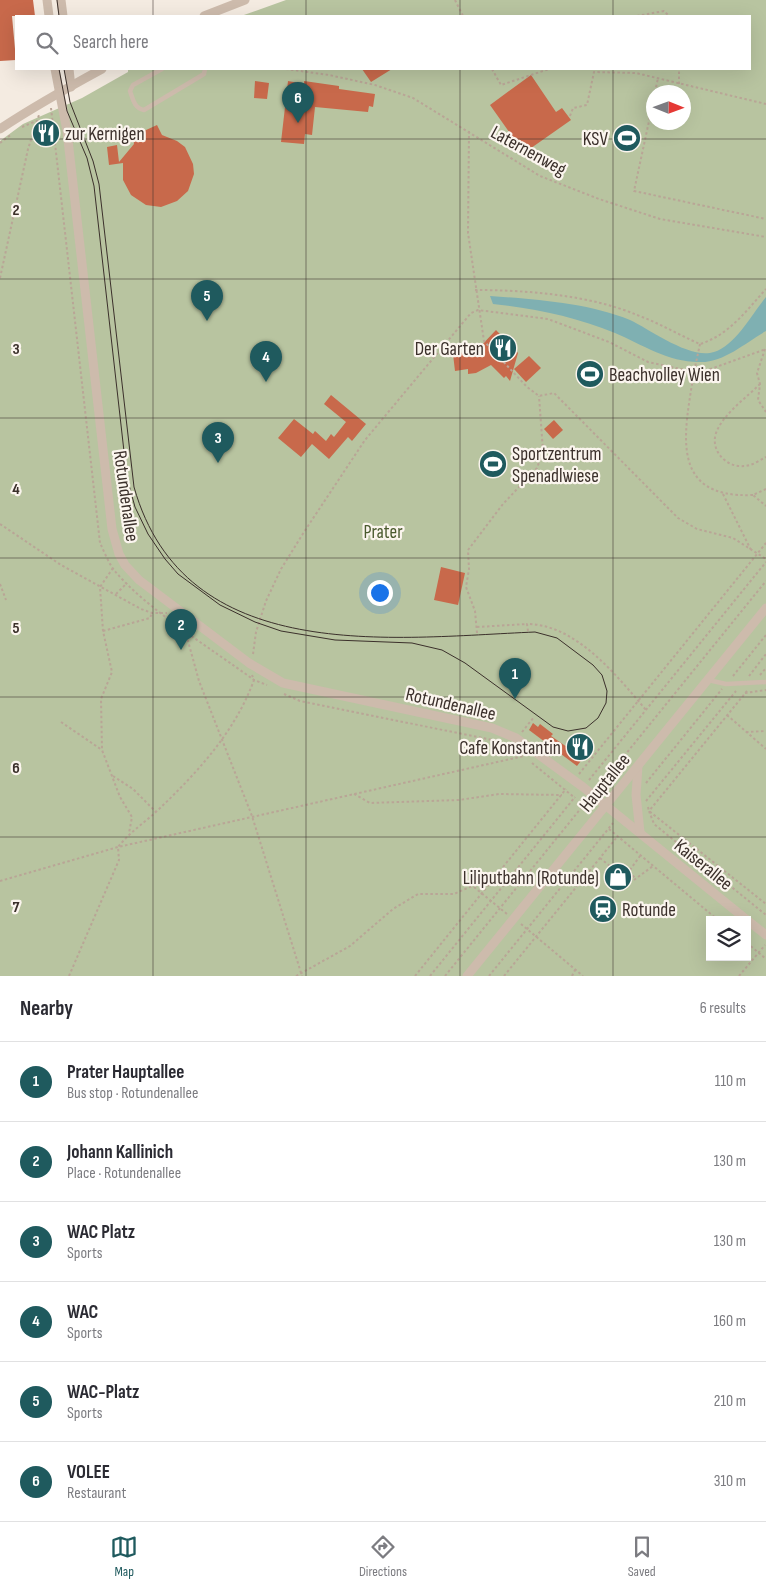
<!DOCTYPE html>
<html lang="en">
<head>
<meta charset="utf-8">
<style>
  body { margin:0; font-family:"Sofia Sans Condensed",sans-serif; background:#f2f2f3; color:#2b2b33 }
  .controls { position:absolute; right:15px; bottom:15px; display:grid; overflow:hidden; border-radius:0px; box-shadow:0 5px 20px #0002 }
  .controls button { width:45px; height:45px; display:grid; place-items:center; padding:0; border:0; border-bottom:1px solid #e1e1e2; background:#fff; color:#2b2b33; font:25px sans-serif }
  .compass { position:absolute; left:646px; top:85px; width:45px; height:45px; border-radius:50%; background:#fff; box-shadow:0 5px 20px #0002; rotate:91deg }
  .you { position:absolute; left:379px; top:592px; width:18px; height:18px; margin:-12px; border:4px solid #fff; border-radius:50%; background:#1a73e8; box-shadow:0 0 0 8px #1a73e833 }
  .badge { display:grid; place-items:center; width:32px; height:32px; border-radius:50%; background:#1f5a5e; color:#fff; font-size:16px; font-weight:700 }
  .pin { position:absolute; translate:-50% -41px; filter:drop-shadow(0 1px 2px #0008) }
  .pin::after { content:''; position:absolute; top:26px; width:18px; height:15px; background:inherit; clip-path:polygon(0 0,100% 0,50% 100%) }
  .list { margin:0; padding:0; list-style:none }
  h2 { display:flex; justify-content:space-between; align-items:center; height:65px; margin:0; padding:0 20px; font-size:21px }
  h2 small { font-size:16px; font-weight:400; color:#7c7c81 }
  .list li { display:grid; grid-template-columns:32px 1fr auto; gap:15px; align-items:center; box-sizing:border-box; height:80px; padding:0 20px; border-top:1px solid #e1e1e2 }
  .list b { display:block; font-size:19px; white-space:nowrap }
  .list p { margin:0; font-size:16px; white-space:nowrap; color:#7c7c81 }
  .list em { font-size:16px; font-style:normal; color:#7c7c81 }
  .icon { flex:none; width:28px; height:28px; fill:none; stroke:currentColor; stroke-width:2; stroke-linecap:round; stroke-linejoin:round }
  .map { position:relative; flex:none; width:766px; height:976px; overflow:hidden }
  .search { position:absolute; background:#fff; box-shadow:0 5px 20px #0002; left:15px; right:15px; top:15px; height:55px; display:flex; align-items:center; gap:12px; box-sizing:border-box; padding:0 18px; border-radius:0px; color:#7c7c81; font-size:19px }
  .sheet { height:545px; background:#fff }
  nav { display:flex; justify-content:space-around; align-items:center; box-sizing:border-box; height:70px; border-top:1px solid #e1e1e2; background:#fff; font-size:14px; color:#7c7c81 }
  nav a { display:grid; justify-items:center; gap:2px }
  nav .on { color:#1f5a5e }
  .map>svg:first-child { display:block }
</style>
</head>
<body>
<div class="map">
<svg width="766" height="976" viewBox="0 0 766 976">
  <rect width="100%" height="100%" fill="#f4ebe1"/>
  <path fill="#b8c4a0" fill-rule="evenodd" d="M286,0h480v976h-766v-835l23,-17 59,-26 46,-26v-3h622v-53h-509zM654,92h30v30h-30zM710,920h37v37h-37z"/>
  <path fill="#7fb0b2" d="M490,296c44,3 99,7 140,24 21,10 61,40 84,32 21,-6 38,-38 52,-55v34c-20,11 -41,31 -65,31 -31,1 -58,-17 -86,-29 -39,-16 -81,-25 -122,-29z"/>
  <g fill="#c8694b">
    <polygon points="0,0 33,0 35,16 12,16 16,60 0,61"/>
    <polygon points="362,69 392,69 371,82"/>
    <polygon points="531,75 556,112 562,108 571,120 524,153 490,105"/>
    <polygon points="255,81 269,83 267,99 254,98"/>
    <polygon points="288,81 304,84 304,81 339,86 339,89 375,94 373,107 369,106 368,112 315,107 312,135 305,134 304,144 281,142"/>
    <polygon points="157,125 162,135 177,141 185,147 193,164 194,174 188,191 177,201 161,207 146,205 131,195 123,180 123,163 109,165 107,147 117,145 119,162 134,144 133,136"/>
    <polygon points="496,330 518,353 510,381 506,376 504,378 491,365 476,373 468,374 468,369 455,371 453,354 477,350"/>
    <polygon points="529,356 541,368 526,382 514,369"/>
    <polygon points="331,395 366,424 352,441 348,437 329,459 312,444 301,457 278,438 294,419 313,434 315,431 326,441 331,434 334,437 346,422 324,404"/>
    <polygon points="554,420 563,430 553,439 544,429"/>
    <polygon points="441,567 465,573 458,605 434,600"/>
    <polygon points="533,723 538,727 540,724 553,734 551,736 583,758 577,766 529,730"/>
  </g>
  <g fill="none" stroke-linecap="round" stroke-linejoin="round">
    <g stroke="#b9a596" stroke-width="2" stroke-dasharray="2.5 2.5" stroke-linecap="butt">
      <polyline points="455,0 463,16"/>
      <polyline points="637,16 664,11 669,16"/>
      <polyline points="286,69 329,75 375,85 413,98 540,176 599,199 660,219 766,237"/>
      <polyline points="492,69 501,85 549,69"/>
      <polyline points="679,84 679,69"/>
      <polyline points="655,92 658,78"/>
      <polyline points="654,98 634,191 766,219"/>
      <path d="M51,108l49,435c4,8 8,19 14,27 32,39 98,79 140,110l13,5"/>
      <polyline points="570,116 573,108 587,105 594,72 636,73 766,104"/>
      <polyline points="22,127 36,121"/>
      <polyline points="469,131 468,233 484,341 527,387 539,396 554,393 678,518 697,529 733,538 766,559"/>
      <polyline points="0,143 12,134"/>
      <polyline points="0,278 28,149 39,115"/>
      <path d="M475,290c51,0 115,5 162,25 22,8 42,20 63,29 29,-9 46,-33 66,-55"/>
      <polyline points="765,349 757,373 760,384 758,400 766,412"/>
      <path d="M760,384c-14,14 -37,30 -44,49 -6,18 11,35 28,33 8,0 16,-6 22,-9"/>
      <polyline points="766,489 753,495 766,506"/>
      <polyline points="723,494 751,550"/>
      <path d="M753,495c-86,4 -68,-65 -59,-123l11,-1 61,-22"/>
      <polyline points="0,524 61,565 141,609 152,613 167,613"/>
      <polyline points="113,568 100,587 103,631 112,672 101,699 102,750 120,797 132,817 129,833"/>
      <polyline points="0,584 6,600"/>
      <polyline points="116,594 127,583"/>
      <polyline points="477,627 527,624"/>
      <polyline points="185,630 199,681 252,816 302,976"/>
      <polyline points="103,631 150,618 152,613"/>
      <path d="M528,631l-1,-7c49,0 90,52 119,86"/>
      <polyline points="477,633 475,611 466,587 469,569 468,550 503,504 537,468 543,451 539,396"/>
      <polyline points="253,654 256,632 266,601 281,569 304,532 365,440 471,313 478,310 548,319 609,342 648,362 694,372 700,344"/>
      <polyline points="760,675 766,668"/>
      <polyline points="733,676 766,635"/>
      <polyline points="749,676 766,654"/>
      <polyline points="747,691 649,811 654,824 766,915"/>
      <polyline points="745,693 766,690"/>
      <polyline points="284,694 300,701 497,741 521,754"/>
      <polyline points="727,715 766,749"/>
      <polyline points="61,722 102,750"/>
      <polyline points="522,732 534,717"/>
      <polyline points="746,732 766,731"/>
      <polyline points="532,763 575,798"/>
      <polyline points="579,774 766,543"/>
      <polyline points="113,776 133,789 156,812"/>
      <polyline points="589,780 766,562"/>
      <polyline points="646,783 722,689"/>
      <polyline points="599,787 766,581"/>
      <polyline points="354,794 370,803 459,800 499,794 562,795"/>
      <polyline points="646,801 736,691"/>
      <polyline points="648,807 649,811 766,904"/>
      <polyline points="609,829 718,920"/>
      <polyline points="600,858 622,876"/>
      <polyline points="629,872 636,879"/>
      <polyline points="627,874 640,856"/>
      <polyline points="634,880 653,866"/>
      <polyline points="0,881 118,847 524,756"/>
      <polyline points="474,887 507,914"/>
      <polyline points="521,924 583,976"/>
      <polyline points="747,943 766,959"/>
      <path d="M69,976l50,-116 -1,-13c12,-15 26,-24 39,-36 40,-38 78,-79 97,-131l-2,-5"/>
      <polyline points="296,976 350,946 393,909 418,894 454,894 495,876"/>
      <polyline points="415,976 566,789"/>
      <polyline points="430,976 575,797"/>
      <polyline points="445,976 586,802"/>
      <polyline points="489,976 613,823"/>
      <polyline points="504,976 617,837"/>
      <polyline points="572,976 575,970"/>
      <polyline points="739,976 765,945"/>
    </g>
    <g stroke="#cdbbac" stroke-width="4.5">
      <path d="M162,69l-29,16 -3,6c3,8 4,17 14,19l60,-36 1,-5"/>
      <polyline points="708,680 726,684 766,682"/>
    </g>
    <g stroke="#cdbbac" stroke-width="9">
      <polyline points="47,0 49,16"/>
      <polyline points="61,0 63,16"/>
      <polyline points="204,16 245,0"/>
      <polyline points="55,69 67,131 112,529 119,554 125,565 139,580 249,663 283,683 492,728 516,738 583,787 747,920"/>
      <polyline points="69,69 71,87"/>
      <path d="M0,129c33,-22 67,-41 102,-60"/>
      <polyline points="638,766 636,795 640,832"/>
      <polyline points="747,920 766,935"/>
      <polyline points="467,976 766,608"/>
    </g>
    <g stroke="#3b302b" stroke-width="1">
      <polyline points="57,0 59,16"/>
      <path d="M59,69l8,42 20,47 7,28 33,292 8,29 13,27 17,25 13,15 42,31 35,17 26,9 54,9 77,3 30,7 23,13 88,64 15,4 18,-3 12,-10 8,-15 1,-12 -5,-16 -9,-10 -36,-27 -22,-6c-144,6 -350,35 -401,-145l-35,-303 -6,-23 -23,-59 -6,-33"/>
    </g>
  </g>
  <path fill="none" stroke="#3b302b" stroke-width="1" stroke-opacity="0.55" d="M153,0v16M306,0v16M460,0v16M613,0v16M153,69v907M306,69v907M460,69v907M613,69v907M0,139h766M0,279h766M0,418h766M0,558h766M0,697h766M0,837h766"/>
  <defs>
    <symbol id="restaurant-disc" viewBox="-11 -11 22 22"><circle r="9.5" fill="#1f5a5e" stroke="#fbf5ee"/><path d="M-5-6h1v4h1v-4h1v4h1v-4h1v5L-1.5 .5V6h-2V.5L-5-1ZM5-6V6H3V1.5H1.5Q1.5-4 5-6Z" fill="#fff"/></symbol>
    <symbol id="stadium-disc" viewBox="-11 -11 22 22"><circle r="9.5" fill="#1f5a5e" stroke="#fbf5ee"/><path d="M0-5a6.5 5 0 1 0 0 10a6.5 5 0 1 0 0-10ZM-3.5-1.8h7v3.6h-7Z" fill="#fff"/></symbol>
    <symbol id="shop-disc" viewBox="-11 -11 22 22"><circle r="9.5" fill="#1f5a5e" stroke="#fbf5ee"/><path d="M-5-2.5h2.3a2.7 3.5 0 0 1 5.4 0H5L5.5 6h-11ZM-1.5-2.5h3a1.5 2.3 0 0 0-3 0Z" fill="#fff"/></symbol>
    <symbol id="station-disc" viewBox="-11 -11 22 22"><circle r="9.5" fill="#1f5a5e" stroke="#fbf5ee"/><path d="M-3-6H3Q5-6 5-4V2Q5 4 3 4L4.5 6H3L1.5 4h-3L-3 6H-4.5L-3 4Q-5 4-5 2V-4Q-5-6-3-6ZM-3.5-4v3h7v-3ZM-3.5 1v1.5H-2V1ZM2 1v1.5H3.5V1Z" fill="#fff"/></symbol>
  </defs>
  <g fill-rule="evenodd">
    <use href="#restaurant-disc" x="30" y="117" width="32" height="32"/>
    <use href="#stadium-disc" x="611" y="122" width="32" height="32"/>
    <use href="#restaurant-disc" x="487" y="332" width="32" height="32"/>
    <use href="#stadium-disc" x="574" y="358" width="32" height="32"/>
    <use href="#stadium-disc" x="477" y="448" width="32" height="32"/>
    <use href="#restaurant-disc" x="564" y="731" width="32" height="32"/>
    <use href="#shop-disc" x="602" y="861" width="32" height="32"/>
    <use href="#station-disc" x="587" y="893" width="32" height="32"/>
  </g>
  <g text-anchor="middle" stroke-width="4.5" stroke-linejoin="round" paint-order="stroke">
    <g font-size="19" fill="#3b302b" stroke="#fbf5ee" text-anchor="start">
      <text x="65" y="140">zur Kernigen</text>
      <text x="608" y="145" text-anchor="end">KSV</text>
      <text x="484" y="355" text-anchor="end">Der Garten</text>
      <text x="609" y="381">Beachvolley Wien</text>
      <text x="512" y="460">Sportzentrum<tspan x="512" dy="22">Spenadlwiese</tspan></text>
      <text x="561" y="754" text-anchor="end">Cafe Konstantin</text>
      <text x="599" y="884" text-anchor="end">Liliputbahn (Rotunde)</text>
      <text x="622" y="916">Rotunde</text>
    </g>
    <g font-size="19" fill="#3b302b" stroke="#fbf5ee">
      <text transform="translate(529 150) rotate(29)" y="7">Laternenweg</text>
      <text transform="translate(127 496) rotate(82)" y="7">Rotundenallee</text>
      <text transform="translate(451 703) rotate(13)" y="7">Rotundenallee</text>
      <text transform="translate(604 782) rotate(-51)" y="7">Hauptallee</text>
      <text transform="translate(704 864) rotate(39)" y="7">Kaiserallee</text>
    </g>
    <g font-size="19" fill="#4a5a2e" stroke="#fbf5ee">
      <text x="383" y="538">Prater</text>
    </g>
  </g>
  <g font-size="16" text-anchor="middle" font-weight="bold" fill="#3b302b" stroke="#fbf5ee" stroke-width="4.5" stroke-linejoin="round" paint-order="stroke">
    <text x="16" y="215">2</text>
    <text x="16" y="354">3</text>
    <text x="16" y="494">4</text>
    <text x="16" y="633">5</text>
    <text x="16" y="773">6</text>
    <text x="16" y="912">7</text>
  </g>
</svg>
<div class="controls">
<button><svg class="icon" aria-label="layers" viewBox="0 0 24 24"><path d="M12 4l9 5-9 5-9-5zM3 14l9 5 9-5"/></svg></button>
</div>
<svg class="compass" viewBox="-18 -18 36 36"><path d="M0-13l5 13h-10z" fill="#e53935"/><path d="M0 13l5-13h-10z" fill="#7c7c81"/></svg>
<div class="you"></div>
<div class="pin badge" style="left:515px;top:699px">1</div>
<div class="pin badge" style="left:181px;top:650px">2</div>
<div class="pin badge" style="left:218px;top:463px">3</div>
<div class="pin badge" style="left:266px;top:382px">4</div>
<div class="pin badge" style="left:207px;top:321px">5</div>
<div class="pin badge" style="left:298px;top:123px">6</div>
<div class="search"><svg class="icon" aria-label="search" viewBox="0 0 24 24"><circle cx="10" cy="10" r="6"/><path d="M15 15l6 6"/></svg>Search here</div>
</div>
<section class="sheet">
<h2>Nearby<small>6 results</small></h2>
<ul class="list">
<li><span class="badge">1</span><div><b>Prater Hauptallee</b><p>Bus stop · Rotundenallee</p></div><em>110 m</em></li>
<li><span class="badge">2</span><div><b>Johann Kallinich</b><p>Place · Rotundenallee</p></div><em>130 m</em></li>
<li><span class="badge">3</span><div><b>WAC Platz</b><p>Sports</p></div><em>130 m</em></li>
<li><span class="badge">4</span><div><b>WAC</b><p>Sports</p></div><em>160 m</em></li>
<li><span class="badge">5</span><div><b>WAC-Platz</b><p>Sports</p></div><em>210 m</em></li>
<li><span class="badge">6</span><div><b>VOLEE</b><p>Restaurant</p></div><em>310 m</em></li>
</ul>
</section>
<nav>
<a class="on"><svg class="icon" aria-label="map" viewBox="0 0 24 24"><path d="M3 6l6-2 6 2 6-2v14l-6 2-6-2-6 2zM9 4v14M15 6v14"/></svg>Map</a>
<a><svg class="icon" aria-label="directions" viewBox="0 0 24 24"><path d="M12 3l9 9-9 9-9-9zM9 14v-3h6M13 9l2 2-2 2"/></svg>Directions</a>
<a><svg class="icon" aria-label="saved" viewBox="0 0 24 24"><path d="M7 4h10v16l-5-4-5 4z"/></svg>Saved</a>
</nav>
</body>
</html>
